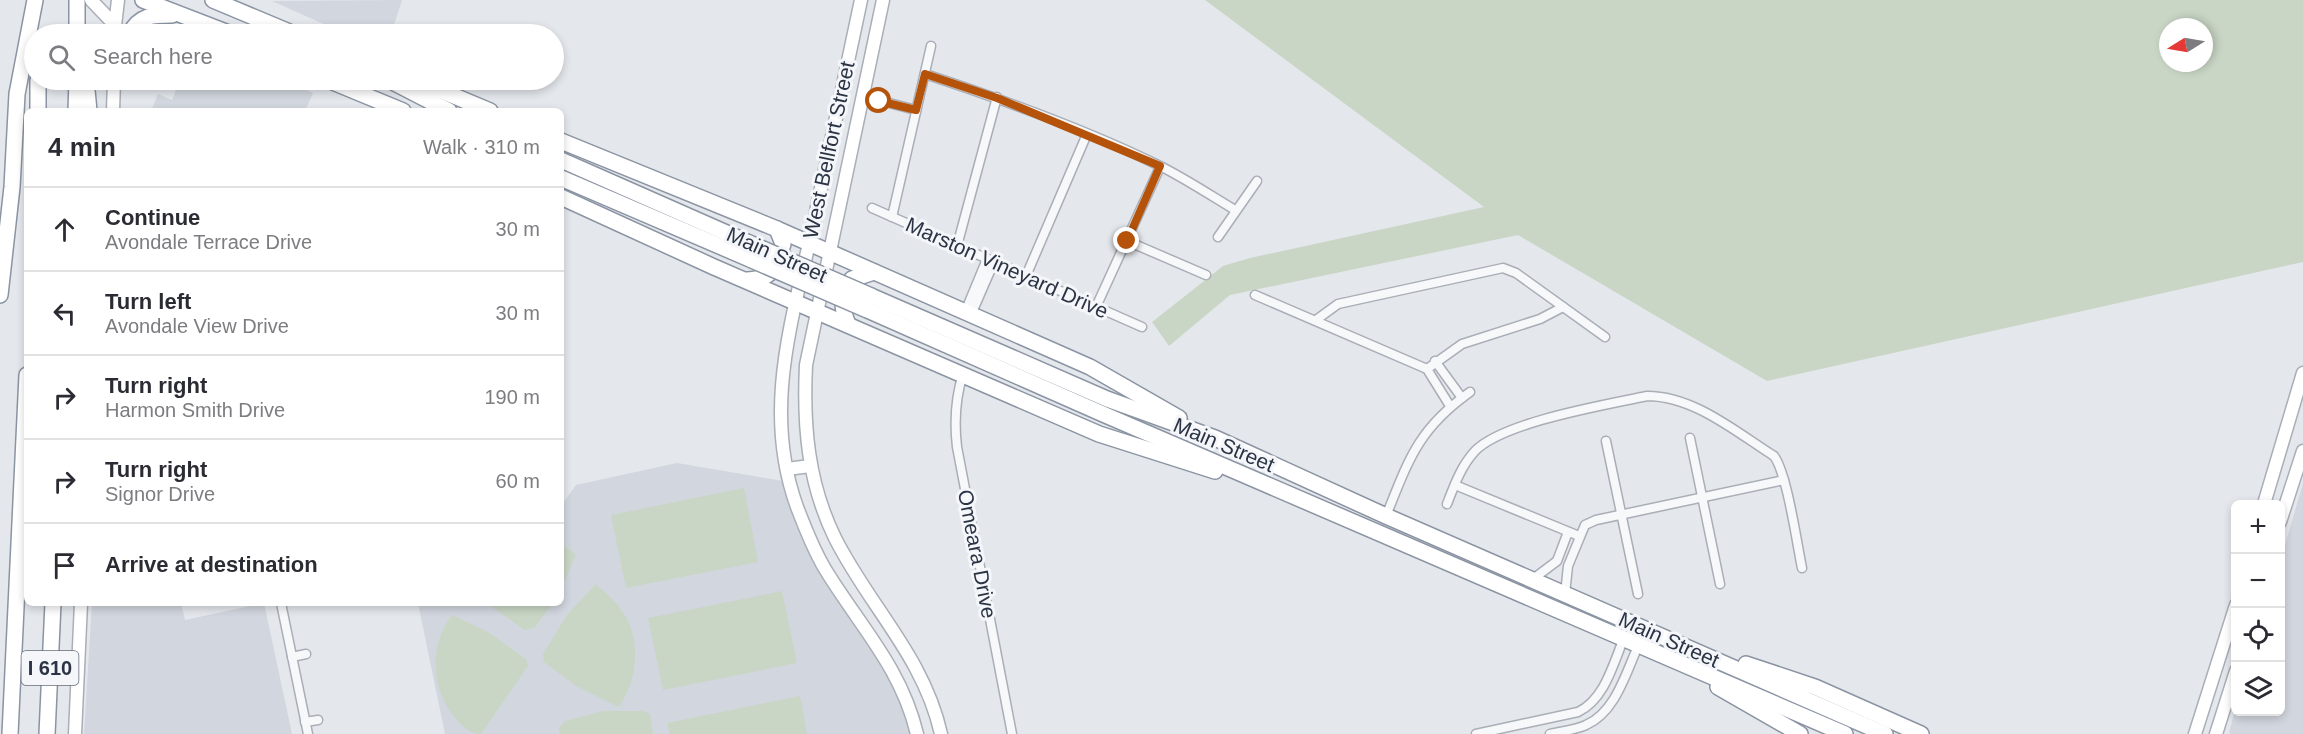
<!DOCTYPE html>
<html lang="en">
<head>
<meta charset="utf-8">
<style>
  body { margin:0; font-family:Arial,sans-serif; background:#f2f2f3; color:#2b2b33 }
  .controls { position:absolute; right:18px; bottom:18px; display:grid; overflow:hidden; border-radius:9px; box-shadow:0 3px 9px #0003 }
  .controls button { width:54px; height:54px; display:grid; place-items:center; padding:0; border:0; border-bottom:2px solid #e1e1e2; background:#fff; color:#2b2b33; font:30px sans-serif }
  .compass { position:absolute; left:2159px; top:18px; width:54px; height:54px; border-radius:50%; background:#fff; box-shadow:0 3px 9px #0003; rotate:259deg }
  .stop { position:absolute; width:18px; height:18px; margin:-14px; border:4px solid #b45309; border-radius:50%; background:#fff }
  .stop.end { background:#b45309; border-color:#fff; box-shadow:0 2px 6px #0008 }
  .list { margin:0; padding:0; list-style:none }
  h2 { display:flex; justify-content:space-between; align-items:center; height:78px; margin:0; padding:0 24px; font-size:26px }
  h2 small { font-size:20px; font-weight:400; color:#7c7c81 }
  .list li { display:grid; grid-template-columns:39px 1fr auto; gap:18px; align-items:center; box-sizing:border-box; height:84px; padding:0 24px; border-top:2px solid #e1e1e2 }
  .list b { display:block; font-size:22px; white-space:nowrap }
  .list p { margin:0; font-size:20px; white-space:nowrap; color:#7c7c81 }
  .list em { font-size:20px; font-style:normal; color:#7c7c81 }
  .icon { flex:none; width:33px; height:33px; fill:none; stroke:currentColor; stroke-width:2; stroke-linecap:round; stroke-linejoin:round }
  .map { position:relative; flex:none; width:2303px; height:734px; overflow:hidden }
  .search { position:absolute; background:#fff; box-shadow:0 3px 9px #0003; left:24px; top:24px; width:540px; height:66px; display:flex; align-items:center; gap:15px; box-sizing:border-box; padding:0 21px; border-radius:33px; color:#7c7c81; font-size:22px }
  .panel { position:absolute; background:#fff; box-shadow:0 3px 9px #0003; left:24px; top:108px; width:540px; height:498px; border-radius:9px }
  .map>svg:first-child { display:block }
</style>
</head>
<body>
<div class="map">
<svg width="2303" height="734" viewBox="0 0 2303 734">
  <rect width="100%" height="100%" fill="#e4e7ec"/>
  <g fill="#d2d6de">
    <polygon points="402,0 391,34 346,34 272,1"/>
    <polygon points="180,80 283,80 313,93 305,111 151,111 158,94 172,100"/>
    <polygon points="677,463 783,481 833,594 901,694 911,734 445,734 418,603 561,603 561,506 576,485"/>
    <polygon points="2303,483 2303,734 2231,734 2229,733 2235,710 2280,712 2281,559"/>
    <polygon points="92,603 181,603 185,620 264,603 292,734 84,734"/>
  </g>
  <g fill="#c9d6c5" fill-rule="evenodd">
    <path d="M1205,0h1098v262l-536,119 -249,-146 -288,60 -61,51 -17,-24 71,-56 27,-8 234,-51zM2168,27h36v36h-36z"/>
    <polygon points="744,488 758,562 626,588 611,515"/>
    <polygon points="561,544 576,554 561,589"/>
    <path d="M596,584c9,9 19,16 26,27 20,28 16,68 -3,96l-43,-21 -32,-24 -1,-8 24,-39z"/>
    <polygon points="782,591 797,663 663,690 648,618"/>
    <polygon points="486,603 553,603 534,628 525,630"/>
    <path d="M452,615l36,17 38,27 2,7 -47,68c-10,0 -18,-7 -24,-14 -26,-29 -29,-74 -5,-105z"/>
    <polygon points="800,696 807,734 670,734 667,723"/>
    <polygon points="603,711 643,711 650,714 653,734 560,734 559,728 565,721"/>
  </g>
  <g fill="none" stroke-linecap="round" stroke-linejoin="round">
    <defs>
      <g id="street">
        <path d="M925,74c79,26 160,55 235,92 26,13 50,29 75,44"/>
        <polyline points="862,96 916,110"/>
        <polyline points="872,208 1142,327"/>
        <polyline points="892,217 931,46"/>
        <polyline points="1218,237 1257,181"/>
        <polyline points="1127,241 1206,275"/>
        <polyline points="957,246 997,97"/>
        <polyline points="1026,276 1087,134"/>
        <polyline points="1255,295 1427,369 1450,406"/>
        <polyline points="1096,307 1160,167"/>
        <polyline points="965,312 987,259"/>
        <polyline points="971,315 994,262"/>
        <polyline points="1316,320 1338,304 1503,268 1516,273 1605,337"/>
        <polyline points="1435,361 1462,398"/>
        <polyline points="1427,369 1462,344 1540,319 1563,307"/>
        <path d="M963,374c-8,25 -9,47 -6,73l55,287"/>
        <polyline points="1690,438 1720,584"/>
        <polyline points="1606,441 1638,594"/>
        <polyline points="1455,485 1579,536"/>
        <path d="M1447,504c7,-18 14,-38 28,-53 28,-29 130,-46 172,-55 47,0 89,36 127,60 13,17 23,88 28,112"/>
        <path d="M1386,516c23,-57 32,-87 84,-124"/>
        <polyline points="1533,579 1557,561 1568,532"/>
        <polyline points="1565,594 1568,566 1585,525 1596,520 1784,480"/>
        <polyline points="281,603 308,734"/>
        <polyline points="292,657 306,654"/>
        <polyline points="305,722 318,720"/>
        <path d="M1476,734l102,-22c27,-13 35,-48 46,-74"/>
        <path d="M1550,734c12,-3 26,-4 36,-9 30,-13 40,-53 53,-81"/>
      </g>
      <g id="secondary">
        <polyline points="91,0 114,24"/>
        <path d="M861,0c-16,75 -32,151 -48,226 -21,95 -51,185 -16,281 8,21 16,42 28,62 34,56 76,98 92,165"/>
        <path d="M883,0l-77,365c-3,61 2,118 29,173 34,68 89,119 106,196"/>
        <polyline points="114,34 118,0"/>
        <polyline points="113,111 114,80"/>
        <polyline points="787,469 810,466"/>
        <polyline points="2264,504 2303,373"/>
        <polyline points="2280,522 2303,451"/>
        <polyline points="75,734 81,603"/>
        <polyline points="2195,734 2236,605"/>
        <polyline points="2216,734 2236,671"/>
      </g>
      <g id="highway">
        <polyline points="77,0 77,34"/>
        <polyline points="143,0 231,34"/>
        <polyline points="213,0 294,34"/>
        <path d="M130,34c9,-19 23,-19 42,-19"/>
        <polyline points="86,80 89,111"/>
        <polyline points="328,80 403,111"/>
        <polyline points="389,80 449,111"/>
        <polyline points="416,80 490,111"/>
        <polyline points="38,111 38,80"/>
        <polyline points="76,111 77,80"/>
        <polyline points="561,141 777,229 1090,367 1179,418"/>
        <polyline points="561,160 756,246"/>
        <polyline points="561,178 752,260"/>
        <polyline points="561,197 714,267 1099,434 1215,471"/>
        <path d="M747,280c27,-1 29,-13 36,-36l-6,-15"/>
        <polyline points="0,295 12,187 17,94 35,0"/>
        <polyline points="871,296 1107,399 1215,438 1386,516 1885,734"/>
        <polyline points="865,309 1103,414 1845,734"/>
        <path d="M848,324c-9,-20 -4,-26 4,-45l22,-7"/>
        <polyline points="1746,664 1815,687 1921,734"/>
        <polyline points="1718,687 1800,734"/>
        <polyline points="10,734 27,375"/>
        <polyline points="47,734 53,603"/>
      </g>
    </defs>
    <use href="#street" stroke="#a9aeb7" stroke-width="11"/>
    <use href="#secondary" stroke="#a9aeb7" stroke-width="15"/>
    <use href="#highway" stroke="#8b94a3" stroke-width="18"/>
    <use href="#street" stroke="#f7f8fa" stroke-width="8"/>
    <use href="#secondary" stroke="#fff" stroke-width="12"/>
    <use href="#highway" stroke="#fff" stroke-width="15"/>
    <defs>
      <g id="highway-bridge">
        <polyline points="756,246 871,296"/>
        <polyline points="752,260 865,309"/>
      </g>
    </defs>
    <use href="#highway-bridge" stroke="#8b94a3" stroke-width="18" stroke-linecap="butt"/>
    <use href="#highway-bridge" stroke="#fff" stroke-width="15"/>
  </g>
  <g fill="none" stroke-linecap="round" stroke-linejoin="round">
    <polyline stroke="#b45309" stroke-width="8" points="879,101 916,110 925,74 997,98 1160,166 1127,241"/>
  </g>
  <g text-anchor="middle" stroke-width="6" stroke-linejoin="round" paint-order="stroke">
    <rect fill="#f4f6f9" stroke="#676e7b" stroke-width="1.5" x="21.5" y="651" width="57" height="34" rx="4.5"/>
    <g font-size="20" font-weight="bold" fill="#2b3445">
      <text x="50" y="675">I 610</text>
    </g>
    <g font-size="21" fill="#2b3445" stroke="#f4f6f9">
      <text transform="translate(829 150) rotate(-78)" y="7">West Bellfort Street</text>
      <text transform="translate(777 255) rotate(24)" y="7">Main Street</text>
      <text transform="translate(1007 268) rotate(24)" y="7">Marston Vineyard Drive</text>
      <text transform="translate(1224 445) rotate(23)" y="7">Main Street</text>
      <text transform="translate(977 554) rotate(79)" y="7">Omeara Drive</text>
      <text transform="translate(1669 640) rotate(24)" y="7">Main Street</text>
    </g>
  </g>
</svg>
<div class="controls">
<button>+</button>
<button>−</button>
<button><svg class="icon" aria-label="locate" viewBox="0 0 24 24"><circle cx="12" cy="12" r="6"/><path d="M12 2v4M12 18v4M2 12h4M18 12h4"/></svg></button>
<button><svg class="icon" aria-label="layers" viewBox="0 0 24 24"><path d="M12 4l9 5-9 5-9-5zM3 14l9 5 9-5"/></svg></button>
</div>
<svg class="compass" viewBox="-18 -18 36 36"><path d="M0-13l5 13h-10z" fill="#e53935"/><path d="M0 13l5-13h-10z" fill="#7c7c81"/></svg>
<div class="stop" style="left:879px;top:101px"></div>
<div class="stop end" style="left:1127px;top:241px"></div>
<div class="search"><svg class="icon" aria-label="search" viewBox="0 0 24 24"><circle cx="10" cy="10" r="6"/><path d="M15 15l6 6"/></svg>Search here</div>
<section class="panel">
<h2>4 min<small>Walk · 310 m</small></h2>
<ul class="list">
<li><svg class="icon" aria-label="ahead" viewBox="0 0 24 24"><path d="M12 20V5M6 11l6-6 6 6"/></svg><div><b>Continue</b><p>Avondale Terrace Drive</p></div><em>30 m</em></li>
<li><svg class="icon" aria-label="left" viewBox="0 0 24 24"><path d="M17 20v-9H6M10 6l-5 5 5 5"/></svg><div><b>Turn left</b><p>Avondale View Drive</p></div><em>30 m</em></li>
<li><svg class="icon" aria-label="right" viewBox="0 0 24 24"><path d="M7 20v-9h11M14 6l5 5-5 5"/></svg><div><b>Turn right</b><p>Harmon Smith Drive</p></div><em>190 m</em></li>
<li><svg class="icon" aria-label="right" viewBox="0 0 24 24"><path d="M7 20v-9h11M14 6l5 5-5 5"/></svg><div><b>Turn right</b><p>Signor Drive</p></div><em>60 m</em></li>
<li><svg class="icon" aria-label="arrive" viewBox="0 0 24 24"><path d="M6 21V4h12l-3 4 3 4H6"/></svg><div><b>Arrive at destination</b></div></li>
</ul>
</section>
</div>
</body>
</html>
